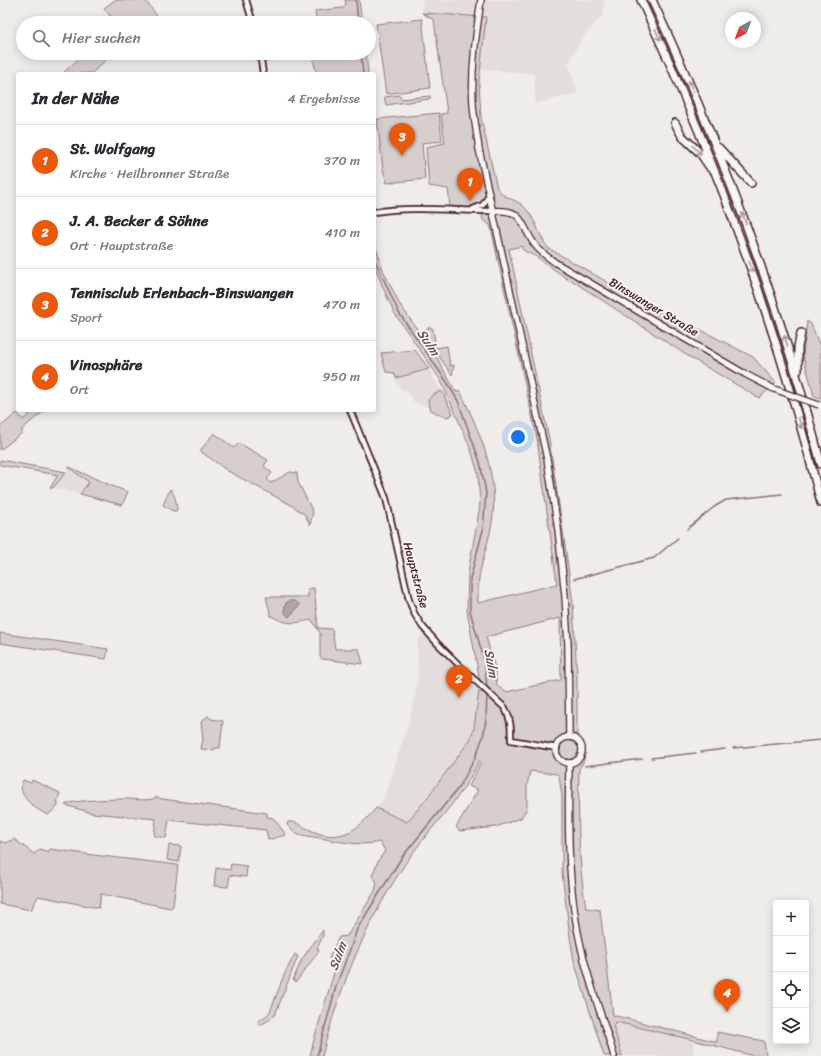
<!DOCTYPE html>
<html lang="de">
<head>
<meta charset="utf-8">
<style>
  body { margin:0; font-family:Sriracha,sans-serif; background:#f7f7f7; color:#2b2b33 }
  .controls { position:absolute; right:12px; bottom:12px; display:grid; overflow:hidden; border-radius:4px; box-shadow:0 2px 10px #0003 }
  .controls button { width:36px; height:36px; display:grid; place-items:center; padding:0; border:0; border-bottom:1px solid #e1e1e2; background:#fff; color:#2b2b33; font:20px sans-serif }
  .compass { position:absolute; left:725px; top:12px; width:36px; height:36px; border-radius:50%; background:#fff; box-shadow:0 2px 10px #0003; rotate:221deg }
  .you { position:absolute; left:518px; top:437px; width:14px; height:14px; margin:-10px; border:3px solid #fff; border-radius:50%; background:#1a73e8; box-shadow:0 0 0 6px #1a73e833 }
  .badge { display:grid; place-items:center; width:26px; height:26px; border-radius:50%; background:#ea580c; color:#fff; font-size:13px; font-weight:700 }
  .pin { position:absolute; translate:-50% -33px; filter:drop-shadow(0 1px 2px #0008) }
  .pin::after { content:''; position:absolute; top:21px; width:14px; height:12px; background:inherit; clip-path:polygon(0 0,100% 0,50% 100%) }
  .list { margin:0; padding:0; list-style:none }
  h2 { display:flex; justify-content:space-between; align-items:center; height:52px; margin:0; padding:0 16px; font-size:17px }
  h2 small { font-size:13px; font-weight:400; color:#7c7c81 }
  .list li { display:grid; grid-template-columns:26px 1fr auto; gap:12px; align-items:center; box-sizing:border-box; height:72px; padding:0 16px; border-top:1px solid #e1e1e2 }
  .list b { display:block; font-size:15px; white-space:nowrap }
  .list p { margin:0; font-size:13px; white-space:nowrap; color:#7c7c81 }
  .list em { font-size:13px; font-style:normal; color:#7c7c81 }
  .icon { flex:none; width:22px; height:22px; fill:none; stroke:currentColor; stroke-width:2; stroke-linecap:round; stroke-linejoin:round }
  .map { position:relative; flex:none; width:821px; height:1056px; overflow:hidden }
  .search { position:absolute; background:#fff; box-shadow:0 2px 10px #0003; left:16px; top:16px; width:360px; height:44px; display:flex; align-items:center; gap:10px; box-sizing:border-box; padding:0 14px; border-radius:22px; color:#7c7c81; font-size:15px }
  .panel { position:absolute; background:#fff; box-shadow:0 2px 10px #0003; left:16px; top:72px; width:360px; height:340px; border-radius:4px }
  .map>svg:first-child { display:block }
</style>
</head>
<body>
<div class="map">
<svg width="821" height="1056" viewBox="0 0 821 1056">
  <rect width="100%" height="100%" fill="#efedea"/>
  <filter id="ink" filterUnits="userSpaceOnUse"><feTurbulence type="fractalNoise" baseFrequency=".025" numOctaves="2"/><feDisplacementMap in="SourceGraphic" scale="8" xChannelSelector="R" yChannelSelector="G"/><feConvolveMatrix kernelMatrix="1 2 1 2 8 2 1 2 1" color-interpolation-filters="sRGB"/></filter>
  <g filter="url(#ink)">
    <g fill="#e3dedc">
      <polygon points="422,0 604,0 603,15 585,35 568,63 578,93 535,104 534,74 480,69 486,17 475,16 422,13"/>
      <polygon points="429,369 453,414 450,417 445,417 424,405 415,403 406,390 402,390 395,380 396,378"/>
      <polygon points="69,468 89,482 80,494 53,488"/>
      <polygon points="424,635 479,691 474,728 470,740 424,802 407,822 376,808 383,799 389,784 409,720 415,695 418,678 417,642 419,638"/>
      <polygon points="616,1022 693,1040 694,1056 622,1056 613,1024"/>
    </g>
    <g fill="#d7cfce" stroke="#90777c" fill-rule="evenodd">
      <polygon points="115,0 145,0 160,20 155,23 116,23 104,8"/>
      <polygon points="345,0 359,0 362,23 317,23 315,11 343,8 346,4"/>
      <path d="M422,13l64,4 -7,65 2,36 16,70c6,10 16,10 25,17 14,12 16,30 26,43l108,62 39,17 58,30 23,26 -17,15 -68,-40 -120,-78 -1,1 -33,-24 -11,-5 -4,-3v-3l-13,3 40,190 14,92 10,72 4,74v58c9,10 11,23 2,34 -1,47 -1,93 7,139l14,2 13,105 104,27v-10l47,9 2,15h-12l-61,-16 -77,-18 -3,3 9,31h-18l-30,-95 -4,-24 -8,-64v-77l-3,-20 -2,-2 -27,-3 -3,15v22l-6,10 -25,9 -36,4 -4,-4 22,-37 -9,-4 12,-24 -2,-1c-17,37 -44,61 -67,93 -43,61 -72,130 -90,202h-12l5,-20 22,-73 -8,-5 10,-21 8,-1 28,-45 2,-9 -5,-6 6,-15 7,-10 -5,-9c-27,6 -55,-5 -82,-7l-11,-10 1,-3c8,-1 13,4 20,7 30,15 49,3 68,-21l31,14 17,-20 46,-62 4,-12 5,-37 3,2 -15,-82 1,-39 12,-66 -2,-33 -7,-23 -13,-31 -18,-40 -45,-65 -11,-24 -10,-26v-23l9,29 16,33 38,55 19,34 4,-1c19,39 40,86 32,131 -2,14 -7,28 -10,42 -4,12 -4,26 -4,39l79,-19 -20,-145 -46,-211 -1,-3 -7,-5 -3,-15 -13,3 -17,-1 -2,-18 -19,-3 -3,-39 19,-4 -4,-29 6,-1 -13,-93zM560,618l1,62 -55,12 -9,-6 -2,-18 -9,-31z"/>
      <polygon points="422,19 430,88 386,94 376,24"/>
      <polygon points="85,53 113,53 92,73 62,74"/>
      <polygon points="311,53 366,53 368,74 317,74"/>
      <polygon points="400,95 401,99 430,96 430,99 386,105 384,97"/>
      <polygon points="439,113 442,141 422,143 425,179 387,183 383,169 377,119"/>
      <polygon points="807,321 811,324 821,349 821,398 814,396 803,355"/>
      <polygon points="430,327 433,329 436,348 447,346 450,366 454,365 452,375 422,332 422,331"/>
      <polygon points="415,350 429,369 396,378 394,373 386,372 381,353"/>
      <path d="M442,391l11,23c-8,6 -14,0 -22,-4l-3,-9 4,-6z"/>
      <polygon points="35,410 45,410 22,429 22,433 0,450 0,427 17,413 23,420"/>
      <polygon points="214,433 234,448 239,443 268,460 264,466 272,473 267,479 271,483 290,472 297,473 298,482 313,512 310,525 305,515 293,506 228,471 200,451"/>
      <polygon points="0,460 66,472 53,488 50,488 58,475 0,465"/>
      <polygon points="69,467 112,486 128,492 122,505 80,494 89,482 69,468"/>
      <path d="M170,489c5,6 6,11 7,20l-1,2h-3l-10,-6z"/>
      <path d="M314,588l4,40 14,1 3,20h24l4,15 -41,-5 -2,-2v-24l-8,-13c-19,3 -22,6 -41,-4l-5,-19h42v-8z"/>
      <polygon points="0,633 108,649 106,659 0,643"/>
      <polygon points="208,716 211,719 223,721 220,748 214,748 214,750 201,749 203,739 201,722"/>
      <path d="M23,780l8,3 1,-3 26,12 2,1 -3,10h1v3l-10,9c-12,-5 -33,-20 -25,-35z"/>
      <path d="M157,797l5,2 105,14v4l6,1 12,15v2l-17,5 -2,-10 -97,-10 -3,18 -12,-2 2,-17 -64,-6 -27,-8c6,-5 51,-6 61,-6 10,0 23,3 31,-2z"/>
      <polygon points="14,839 34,854 40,849 48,852 50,849 93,855 178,865 173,906 170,908 101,894 99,908 38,896 31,910 0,904 0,841 5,843"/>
      <polygon points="169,845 181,846 179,862 167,860"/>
      <polygon points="231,864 247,866 246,877 230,875 228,887 214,886 216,868 230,870"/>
      <polygon points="323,930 323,936 317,948 319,951 296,982 293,980 302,959"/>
      <polygon points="295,954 298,956 275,1015 271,1019 260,1025 258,1021 266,1016 270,1012 284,975"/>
    </g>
    <path fill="#b4a4a5" stroke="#8a6f74" d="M288,601h7l5,4 -11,12c-6,-4 -6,-11 -1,-16z"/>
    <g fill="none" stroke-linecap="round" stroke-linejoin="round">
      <g stroke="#8a6f74" stroke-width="1.5">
        <polyline points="356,0 358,23"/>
        <polyline points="361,53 363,74"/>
        <polyline points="374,258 399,313 447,382 458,401 480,462 486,493 483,530 470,579 470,611 485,663 487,689"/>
        <polyline points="687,529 714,507 726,500 782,494"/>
        <polyline points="574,579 654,558 678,538"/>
        <polyline points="733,748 821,740"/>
        <polyline points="701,752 725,749"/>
        <polyline points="651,758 696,753"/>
        <polyline points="585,766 642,759"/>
        <polyline points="317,1056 337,983 351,947 357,929 402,857 460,786 475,758 483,737 486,720 487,694"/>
      </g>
      <defs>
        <g id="tertiary">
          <polyline points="246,0 253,23"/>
          <polyline points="260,53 263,74"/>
          <polyline points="473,209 483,205 488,197 490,197"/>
          <path d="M374,212c40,-6 79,-1 119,-1"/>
          <path d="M350,410l36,88 23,102 5,13 8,13 15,17 27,27 41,38c6,11 6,20 6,32l46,8"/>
        </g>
        <g id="secondary">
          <path d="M481,0c-5,34 -10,69 -8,104 1,15 4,30 6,45l68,310 11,70 7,67 3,48 1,93"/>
          <path d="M493,211c32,-3 27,14 42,34 5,7 14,13 21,18l189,111 29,15"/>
          <circle cx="569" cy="750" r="13"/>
          <path d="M569,763c-1,62 -2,127 13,188 8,36 22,70 32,105"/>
        </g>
        <g id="motorway">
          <path d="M641,0c76,162 137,329 180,503"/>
          <path d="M652,0c70,150 128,304 169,464"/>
          <polyline points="675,123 682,136 700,153 711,169"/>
          <polyline points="719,148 751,183"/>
          <polyline points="798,370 798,347 801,333"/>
        </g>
      </defs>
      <use href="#tertiary" stroke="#4a1f2b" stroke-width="8"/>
      <use href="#secondary" stroke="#4a1f2b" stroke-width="8"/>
      <use href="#motorway" stroke="#4a1f2b" stroke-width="10"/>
      <use href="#tertiary" stroke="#f6f6f2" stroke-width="4.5"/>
      <use href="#secondary" stroke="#f6f6f2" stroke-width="5.5"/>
      <use href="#motorway" stroke="#f6f6f2" stroke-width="7"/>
      <defs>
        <polyline id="secondary-bridge" points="774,389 819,405"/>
      </defs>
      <use href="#secondary-bridge" stroke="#4a1f2b" stroke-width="8" stroke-linecap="butt"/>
      <use href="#secondary-bridge" stroke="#f6f6f2" stroke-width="5.5"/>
    </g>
    <defs><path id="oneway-shaft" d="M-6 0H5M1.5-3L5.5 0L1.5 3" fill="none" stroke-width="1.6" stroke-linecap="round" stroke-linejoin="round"/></defs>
    <g stroke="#a99598">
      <use href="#oneway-shaft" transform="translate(658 35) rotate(65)"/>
      <use href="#oneway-shaft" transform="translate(691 86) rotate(-114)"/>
      <use href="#oneway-shaft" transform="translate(697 150) rotate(45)"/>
      <use href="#oneway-shaft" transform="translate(744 218) rotate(-110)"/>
      <use href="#oneway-shaft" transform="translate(751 267) rotate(71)"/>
      <use href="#oneway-shaft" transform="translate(786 341) rotate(-108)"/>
      <use href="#oneway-shaft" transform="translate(800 423) rotate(75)"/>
    </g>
  </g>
  <g text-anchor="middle" stroke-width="4" stroke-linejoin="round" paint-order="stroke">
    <g font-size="12" fill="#4a1f2b" stroke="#f6f6f2">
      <text transform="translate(654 307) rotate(31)" y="4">Binswanger Straße</text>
      <text transform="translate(416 575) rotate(75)" y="4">Hauptstraße</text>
    </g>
    <g font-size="13" font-style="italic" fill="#6f4e56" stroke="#f6f6f2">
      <text transform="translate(429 342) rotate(56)" y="5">Sulm</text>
      <text transform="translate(492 663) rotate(80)" y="5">Sulm</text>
      <text transform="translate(337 956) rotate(-70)" y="5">Sulm</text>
    </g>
  </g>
</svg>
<div class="controls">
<button>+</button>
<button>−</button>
<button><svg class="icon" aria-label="locate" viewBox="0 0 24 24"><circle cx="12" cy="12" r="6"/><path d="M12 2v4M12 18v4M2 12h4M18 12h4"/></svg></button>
<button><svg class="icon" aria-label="layers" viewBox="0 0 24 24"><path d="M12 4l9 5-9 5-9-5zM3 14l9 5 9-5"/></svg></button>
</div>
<svg class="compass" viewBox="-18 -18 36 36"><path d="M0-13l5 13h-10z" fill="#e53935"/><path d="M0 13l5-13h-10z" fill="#7c7c81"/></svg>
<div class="you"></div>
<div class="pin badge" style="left:470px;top:201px">1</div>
<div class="pin badge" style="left:459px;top:698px">2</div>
<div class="pin badge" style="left:402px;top:156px">3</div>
<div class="pin badge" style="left:727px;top:1012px">4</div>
<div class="search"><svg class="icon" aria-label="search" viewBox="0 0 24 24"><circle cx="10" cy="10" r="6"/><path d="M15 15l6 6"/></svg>Hier suchen</div>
<section class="panel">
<h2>In der Nähe<small>4 Ergebnisse</small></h2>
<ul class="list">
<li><span class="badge">1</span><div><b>St. Wolfgang</b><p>Kirche · Heilbronner Straße</p></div><em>370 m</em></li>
<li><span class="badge">2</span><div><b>J. A. Becker &amp; Söhne</b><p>Ort · Hauptstraße</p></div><em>410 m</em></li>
<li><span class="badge">3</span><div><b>Tennisclub Erlenbach-Binswangen</b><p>Sport</p></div><em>470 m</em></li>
<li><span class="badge">4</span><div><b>Vinosphäre</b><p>Ort</p></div><em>950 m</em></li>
</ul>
</section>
</div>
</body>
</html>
